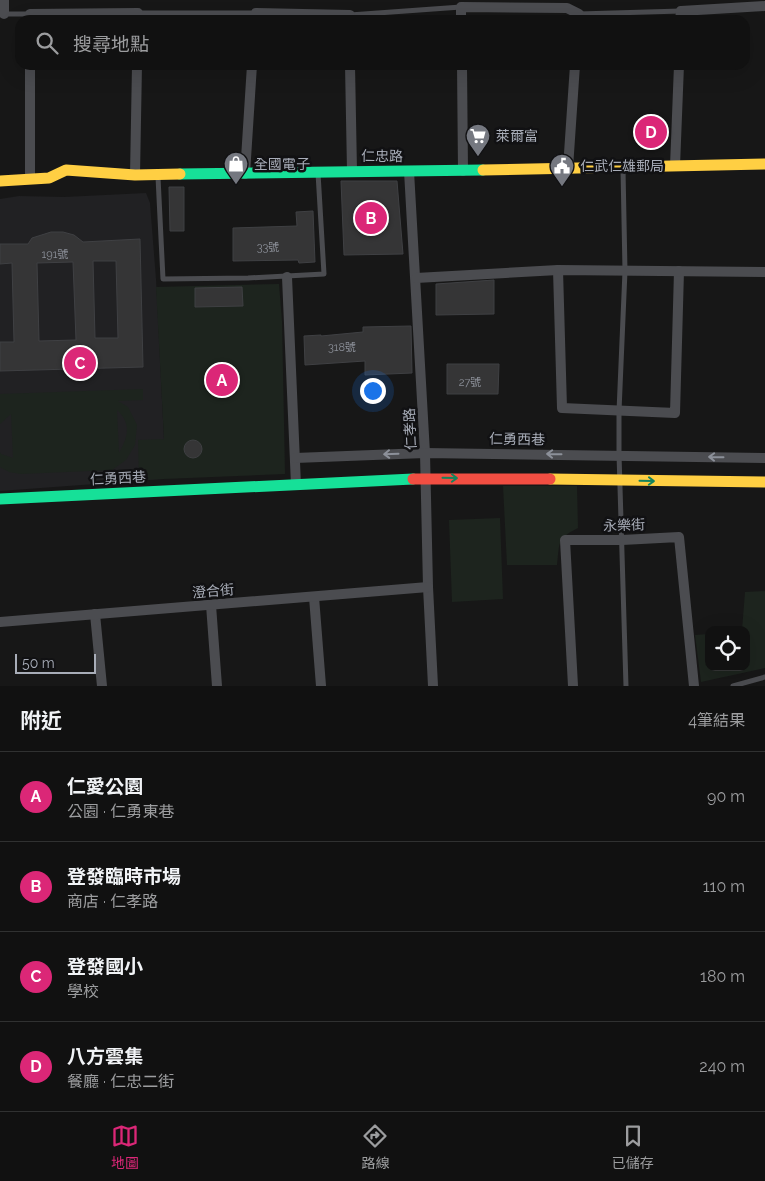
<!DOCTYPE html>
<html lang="zh-TW">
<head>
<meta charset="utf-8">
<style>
  body { margin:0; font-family:Raleway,"Noto Sans TC",sans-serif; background:#1a1a1a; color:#f1f3f6 }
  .controls { position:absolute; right:15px; bottom:15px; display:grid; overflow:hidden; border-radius:10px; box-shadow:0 5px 20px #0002 }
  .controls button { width:45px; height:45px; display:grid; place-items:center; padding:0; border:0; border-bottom:1px solid #303131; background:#111; color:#f1f3f6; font:25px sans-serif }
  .scale { position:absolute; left:15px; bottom:12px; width:81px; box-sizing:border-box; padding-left:5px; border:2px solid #a8adb8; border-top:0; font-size:14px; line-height:18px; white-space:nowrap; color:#a8adb8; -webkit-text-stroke:4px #111113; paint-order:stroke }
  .you { position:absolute; left:372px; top:390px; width:18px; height:18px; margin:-12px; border:4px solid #fff; border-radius:50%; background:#1a73e8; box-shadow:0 0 0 8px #1a73e833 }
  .badge { display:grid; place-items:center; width:32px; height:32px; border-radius:50%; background:#db2777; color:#fff; font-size:16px; font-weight:700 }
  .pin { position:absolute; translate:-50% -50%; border:2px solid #fff; box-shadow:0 1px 5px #0006 }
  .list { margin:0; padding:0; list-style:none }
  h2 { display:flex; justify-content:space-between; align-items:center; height:65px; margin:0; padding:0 20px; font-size:21px }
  h2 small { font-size:16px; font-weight:400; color:#9c9d9f }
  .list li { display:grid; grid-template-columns:32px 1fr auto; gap:15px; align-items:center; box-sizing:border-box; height:90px; padding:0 20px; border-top:1px solid #303131 }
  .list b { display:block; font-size:19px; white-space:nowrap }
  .list p { margin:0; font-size:16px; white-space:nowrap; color:#9c9d9f }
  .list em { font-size:16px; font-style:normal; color:#9c9d9f }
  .icon { flex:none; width:28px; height:28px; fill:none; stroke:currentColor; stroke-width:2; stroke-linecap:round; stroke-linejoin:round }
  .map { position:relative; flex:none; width:765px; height:686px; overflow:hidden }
  .search { position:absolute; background:#111; box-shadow:0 5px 20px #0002; left:15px; right:15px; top:15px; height:55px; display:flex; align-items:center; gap:12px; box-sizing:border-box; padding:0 18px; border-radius:15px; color:#9c9d9f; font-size:19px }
  .sheet { height:425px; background:#111 }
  nav { display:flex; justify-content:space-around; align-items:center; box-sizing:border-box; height:70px; border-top:1px solid #303131; background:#111; font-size:14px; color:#9c9d9f }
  nav a { display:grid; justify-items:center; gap:2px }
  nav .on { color:#db2777 }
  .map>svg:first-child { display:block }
</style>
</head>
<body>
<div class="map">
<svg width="765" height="686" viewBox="0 0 765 686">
  <rect width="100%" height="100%" fill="#171717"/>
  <polygon fill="#212123" points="146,193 150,203 156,279 164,439 163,479 0,491 0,199 19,196 64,197"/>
  <g fill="#1d241e" fill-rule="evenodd">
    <polygon points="279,284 282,321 285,474 139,480 138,440 164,439 156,287"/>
    <path d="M143,389v11l-25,1 10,6 9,18 -2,20 -9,15 -14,10 -91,4 -12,-2 -9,-5v-15l1,2 12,4 -2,-44 -11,10v-30zM117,410c15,14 11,27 2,43z"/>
    <path d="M503,486h74l1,42c-22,11 -18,15 -21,37h-50z"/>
    <polygon points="500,518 503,599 452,602 449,520"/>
    <polygon points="765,591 765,668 701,682 695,635 709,634 709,667 746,667 746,630 742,630 745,592"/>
  </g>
  <g fill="#353536" stroke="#3f4043" fill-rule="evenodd">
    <polygon points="341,181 397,181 403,254 344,255"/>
    <polygon points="169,187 184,187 184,231 170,231"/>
    <polygon points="313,211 315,262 299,263 298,260 233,261 233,228 297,226 296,212"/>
    <path d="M51,232h12l11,3 9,7 57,-3 3,128 -143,4v-29h14l-2,-79 -12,1v-20h28l4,-6zM93,261h23l2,77h-23zM73,262l3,78 -37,1 -2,-78z"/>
    <polygon points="494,280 494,314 436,315 436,284"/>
    <polygon points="242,287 243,306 195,307 195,288"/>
    <polygon points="411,326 412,373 365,375 365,361 305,365 304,336 321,335 321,336 363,332 363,327"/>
    <polygon points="447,364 499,364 498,394 447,394"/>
    <circle cx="193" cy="449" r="9"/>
  </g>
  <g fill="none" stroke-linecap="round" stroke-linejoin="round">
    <g stroke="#4b4c50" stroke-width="5">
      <polyline points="138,13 256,13"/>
      <polyline points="3,14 30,14"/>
      <polyline points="579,14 681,11"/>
      <polyline points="350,15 461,7"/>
      <polyline points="623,169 625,271 619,411 619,454 626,686"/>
      <polyline points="158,177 163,279 248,278 324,274 318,173"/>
      <polyline points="733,686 765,677"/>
    </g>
    <g stroke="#4b4c50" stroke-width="10">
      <polyline points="4,0 4,14"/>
      <polyline points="30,20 30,14 138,13 138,20"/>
      <polyline points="255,20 256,13 350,15 350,20"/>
      <polyline points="461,20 461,7 567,8 579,14 578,20"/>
      <polyline points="680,20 681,11 765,6"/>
      <polyline points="30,65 30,178"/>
      <polyline points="350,65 352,171"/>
      <polyline points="462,65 463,171"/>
      <polyline points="675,166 679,65"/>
      <polyline points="568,168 575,65"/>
      <polyline points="409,171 425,453 428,587 433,686"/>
      <polyline points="245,174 252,65"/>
      <polyline points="135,175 137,65"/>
      <polyline points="558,270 562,408 675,413 679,271"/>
      <polyline points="287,277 296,485"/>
      <polyline points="416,278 558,270 765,272"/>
      <polyline points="295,458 425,453 765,458"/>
      <polyline points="314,597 321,686"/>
      <polyline points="211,605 217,686"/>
      <polyline points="95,614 102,686"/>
      <polyline points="0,622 428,587"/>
      <polyline points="573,686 565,540 622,540 679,537 694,686"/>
    </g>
    <g stroke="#16e098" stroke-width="11">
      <polyline points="180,174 483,170"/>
      <polyline points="0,499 413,479"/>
    </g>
    <g stroke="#ffcf43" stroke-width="11">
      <polyline points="483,170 765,164"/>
      <polyline points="0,181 49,178 66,170 135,175 180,174"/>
      <polyline points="550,479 765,482"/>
    </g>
    <polyline stroke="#f24e42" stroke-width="11" points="413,479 550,479"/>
  </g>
  <defs><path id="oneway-shaft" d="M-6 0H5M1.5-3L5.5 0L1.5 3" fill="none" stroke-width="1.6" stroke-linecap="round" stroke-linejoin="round" transform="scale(1.25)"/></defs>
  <g stroke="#8c9099">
    <use href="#oneway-shaft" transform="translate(391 454) rotate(178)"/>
    <use href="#oneway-shaft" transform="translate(554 454) rotate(-179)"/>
    <use href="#oneway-shaft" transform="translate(716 457) rotate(-179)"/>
  </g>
  <g stroke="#14835c">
    <use href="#oneway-shaft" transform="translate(450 478) rotate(1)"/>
    <use href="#oneway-shaft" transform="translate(647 481) rotate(1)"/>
  </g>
  <defs>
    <symbol id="supermarket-pin" viewBox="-11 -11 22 30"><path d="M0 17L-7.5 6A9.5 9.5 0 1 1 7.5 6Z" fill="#757880" stroke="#111113"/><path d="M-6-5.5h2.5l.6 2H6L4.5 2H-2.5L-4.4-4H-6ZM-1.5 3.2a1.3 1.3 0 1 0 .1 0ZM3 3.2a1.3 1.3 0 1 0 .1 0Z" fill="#fff"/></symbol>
    <symbol id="shop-pin" viewBox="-11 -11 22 30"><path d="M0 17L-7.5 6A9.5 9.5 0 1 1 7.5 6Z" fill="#757880" stroke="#111113"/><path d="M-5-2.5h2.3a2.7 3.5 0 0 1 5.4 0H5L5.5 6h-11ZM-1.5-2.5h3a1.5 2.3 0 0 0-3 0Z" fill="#fff"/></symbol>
    <symbol id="civic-pin" viewBox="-11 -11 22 30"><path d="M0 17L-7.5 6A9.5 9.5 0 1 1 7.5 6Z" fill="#757880" stroke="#111113"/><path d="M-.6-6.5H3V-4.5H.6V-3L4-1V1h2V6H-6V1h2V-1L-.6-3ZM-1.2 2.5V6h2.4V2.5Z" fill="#fff"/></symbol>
  </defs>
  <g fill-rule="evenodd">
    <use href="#supermarket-pin" x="464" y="122" width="28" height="38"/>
    <use href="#shop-pin" x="222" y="150" width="28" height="38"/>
    <use href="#civic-pin" x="548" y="152" width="28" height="38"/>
  </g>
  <g text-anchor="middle" stroke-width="5" stroke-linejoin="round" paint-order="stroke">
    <g font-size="11" fill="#8b8f98">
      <text x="268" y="251">33號</text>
      <text x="55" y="258">191號</text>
      <text x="342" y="351">318號</text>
      <text x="470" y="386">27號</text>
    </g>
    <g font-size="14" fill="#a8adb8" stroke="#111113" text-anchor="start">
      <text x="496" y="141">萊爾富</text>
      <text x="254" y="169">全國電子</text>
      <text x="580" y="171">仁武仁雄郵局</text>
    </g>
    <g font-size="14" fill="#a8adb8" stroke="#111113">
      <text transform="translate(382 156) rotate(1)" y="5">仁忠路</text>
      <text transform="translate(410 429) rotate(-93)" y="5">仁孝路</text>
      <text transform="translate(517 439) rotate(1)" y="5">仁勇西巷</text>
      <text transform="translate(118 478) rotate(-3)" y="5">仁勇西巷</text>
      <text transform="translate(624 525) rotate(-2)" y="5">永樂街</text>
      <text transform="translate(213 591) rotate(-5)" y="5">澄合街</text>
    </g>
  </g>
</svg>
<div class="controls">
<button><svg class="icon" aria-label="locate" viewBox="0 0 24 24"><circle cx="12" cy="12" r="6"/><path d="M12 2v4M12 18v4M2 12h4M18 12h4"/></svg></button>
</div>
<div class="scale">50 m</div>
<div class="you"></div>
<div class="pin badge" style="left:222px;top:380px">A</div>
<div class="pin badge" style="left:371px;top:218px">B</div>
<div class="pin badge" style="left:80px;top:363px">C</div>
<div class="pin badge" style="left:651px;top:132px">D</div>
<div class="search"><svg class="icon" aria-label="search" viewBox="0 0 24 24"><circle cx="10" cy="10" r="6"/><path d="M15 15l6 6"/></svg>搜尋地點</div>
</div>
<section class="sheet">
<h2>附近<small>4筆結果</small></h2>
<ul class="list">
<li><span class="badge">A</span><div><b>仁愛公園</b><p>公園 · 仁勇東巷</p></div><em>90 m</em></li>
<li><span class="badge">B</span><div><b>登發臨時市場</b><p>商店 · 仁孝路</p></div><em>110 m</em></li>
<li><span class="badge">C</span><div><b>登發國小</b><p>學校</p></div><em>180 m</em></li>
<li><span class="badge">D</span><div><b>八方雲集</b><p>餐廳 · 仁忠二街</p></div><em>240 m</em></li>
</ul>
</section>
<nav>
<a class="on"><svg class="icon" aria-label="map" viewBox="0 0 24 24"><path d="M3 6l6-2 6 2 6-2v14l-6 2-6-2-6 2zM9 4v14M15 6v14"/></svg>地圖</a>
<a><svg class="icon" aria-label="directions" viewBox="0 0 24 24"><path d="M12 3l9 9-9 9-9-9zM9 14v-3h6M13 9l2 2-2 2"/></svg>路線</a>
<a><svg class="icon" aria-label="saved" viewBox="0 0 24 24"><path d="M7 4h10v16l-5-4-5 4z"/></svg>已儲存</a>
</nav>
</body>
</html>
